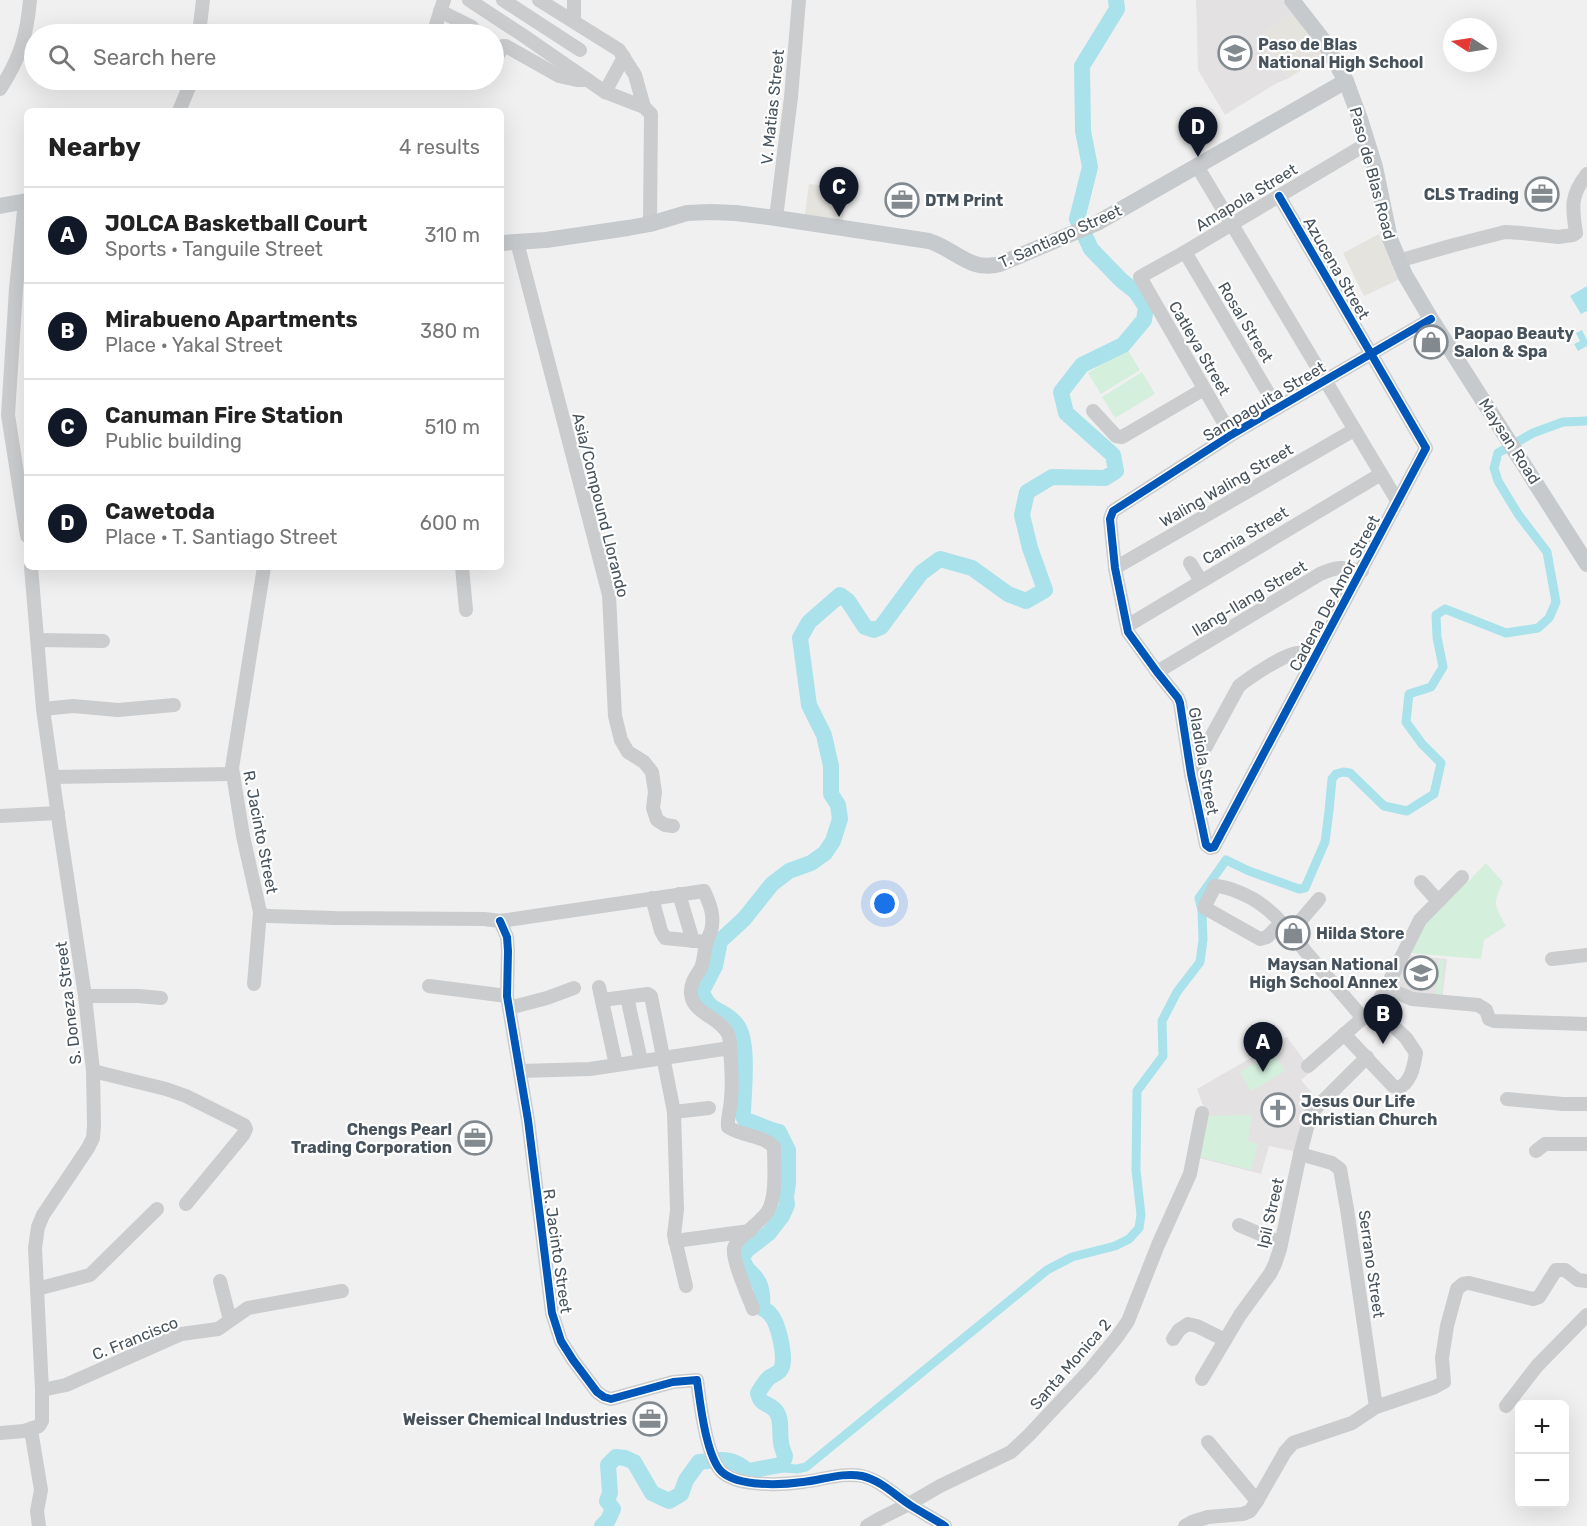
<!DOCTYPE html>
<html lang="en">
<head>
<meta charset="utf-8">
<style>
  body { margin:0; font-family:Rubik,sans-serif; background:#f6f6f6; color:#222 }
  .controls { position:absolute; right:18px; bottom:18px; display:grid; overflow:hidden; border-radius:9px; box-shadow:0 6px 24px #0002 }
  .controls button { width:54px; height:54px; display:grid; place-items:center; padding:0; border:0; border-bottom:2px solid #e0e0e0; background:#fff; color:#222; font:30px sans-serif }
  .compass { position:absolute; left:1443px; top:18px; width:54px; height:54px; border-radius:50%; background:#fff; box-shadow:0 6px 24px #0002; rotate:282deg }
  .you { position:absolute; left:885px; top:904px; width:21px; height:21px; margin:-15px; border:4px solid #fff; border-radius:50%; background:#1a73e8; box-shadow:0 0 0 9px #1a73e833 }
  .badge { display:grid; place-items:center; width:39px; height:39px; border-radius:50%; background:#111827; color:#fff; font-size:20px; font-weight:700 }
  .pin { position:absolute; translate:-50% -50px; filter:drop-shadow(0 2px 3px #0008) }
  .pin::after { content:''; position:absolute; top:32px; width:21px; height:18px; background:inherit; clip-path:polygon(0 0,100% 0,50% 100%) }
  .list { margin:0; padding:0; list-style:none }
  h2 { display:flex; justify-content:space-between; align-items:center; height:78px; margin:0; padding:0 24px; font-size:26px }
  h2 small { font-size:20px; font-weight:400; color:#767676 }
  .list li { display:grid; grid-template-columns:39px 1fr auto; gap:18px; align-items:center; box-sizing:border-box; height:96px; padding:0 24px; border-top:2px solid #e0e0e0 }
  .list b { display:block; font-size:22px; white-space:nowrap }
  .list p { margin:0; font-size:20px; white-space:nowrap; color:#767676 }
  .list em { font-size:20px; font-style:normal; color:#767676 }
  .icon { flex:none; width:33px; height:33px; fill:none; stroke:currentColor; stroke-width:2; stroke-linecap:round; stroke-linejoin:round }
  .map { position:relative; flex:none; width:1587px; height:1526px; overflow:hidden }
  .search { position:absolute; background:#fff; box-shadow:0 6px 24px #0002; left:24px; top:24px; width:480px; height:66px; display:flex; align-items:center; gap:15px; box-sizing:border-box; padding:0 21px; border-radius:33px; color:#767676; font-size:22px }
  .panel { position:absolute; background:#fff; box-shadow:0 6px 24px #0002; left:24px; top:108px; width:480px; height:462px; border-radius:9px }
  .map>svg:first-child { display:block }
</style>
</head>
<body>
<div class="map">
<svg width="1587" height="1526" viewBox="0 0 1587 1526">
  <rect width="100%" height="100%" fill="#f1f0f0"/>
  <g fill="#e5e3de">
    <polygon points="1293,13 1323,55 1289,78 1260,36"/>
    <polygon points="809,184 847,188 842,226 804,221"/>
    <polygon points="1379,234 1398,280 1364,296 1343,253"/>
  </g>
  <g fill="#e3e1e2">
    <polygon points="1196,0 1283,0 1293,13 1260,36 1289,78 1277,83 1225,115 1198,70"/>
    <polygon points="1406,955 1447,959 1442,1000 1389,987"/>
    <polygon points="1287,1037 1312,1071 1301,1080 1317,1099 1298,1152 1269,1146 1261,1174 1195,1157 1204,1108 1197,1089"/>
  </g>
  <g fill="#d5efdd">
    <polygon points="1127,349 1140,370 1101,394 1088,373"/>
    <polygon points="1142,372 1155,394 1115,418 1102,397"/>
    <path d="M1486,863l17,19c-11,22 -8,24 3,44l-22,14 -3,19 -74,-6 15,-31 41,-42 5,2z"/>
    <polygon points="1439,960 1444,960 1441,998 1435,998"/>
    <polygon points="1274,1052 1285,1071 1251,1091 1240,1072"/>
    <polygon points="1252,1115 1248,1141 1258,1144 1251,1170 1197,1156 1205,1116"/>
  </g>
  <g fill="#aae2ec">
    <polygon points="1587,286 1587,311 1581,314 1570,296"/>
    <polygon points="1582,330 1587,340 1587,346 1578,351 1574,344 1580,341 1576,333"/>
  </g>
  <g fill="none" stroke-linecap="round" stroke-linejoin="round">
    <polyline stroke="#aae2ec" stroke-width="9" points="772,1467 797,1469 806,1467 1047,1270 1072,1257 1115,1246 1129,1239 1139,1228 1141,1215 1136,1170 1137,1091 1163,1056 1162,1021 1177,992 1200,962 1203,940 1202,911 1199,898 1226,860 1249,871 1299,889 1305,888 1325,842 1329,811 1332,779 1336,774 1343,772 1350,773 1384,806 1407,811 1434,794 1441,763 1422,744 1406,722 1409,694 1431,687 1443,667 1437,637 1436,615 1445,609 1506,633 1538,628 1549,618 1556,602 1547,552 1518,514 1498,481 1494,468 1498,453 1533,433 1563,422 1587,421"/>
    <path stroke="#aae2ec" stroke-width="16" d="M602,1526l6,-6 5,-11 -6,-8 3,-8 -2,-28 8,-8 9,1 9,4 18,31 17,8 12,-7 5,-14 13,-18c21,-2 32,-6 49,9l33,-6c2,-3 4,-6 4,-9 -1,-4 -4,-9 -4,-14 -2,-11 2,-25 -7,-33 -7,-7 -13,-3 -16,-16 3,-5 7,-12 12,-16 4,-3 8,-3 11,-8 6,-10 -3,-47 -11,-55 -2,-3 -5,-4 -8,-6 1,-7 0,-19 -3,-25 -6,-12 -13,-10 -17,-26l5,-7 22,-17 13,-17 5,-11 -1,-8 2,-14v-33l-9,-18c-12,-2 -22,-9 -34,-12l-2,-4c0,-22 7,-74 -6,-91 -13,-17 -28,-11 -35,-34l13,-25 5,-25 24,-22 28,-35 17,-13 22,-8 14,-10 8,-12 7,-22 -2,-14 -7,-11v-28l-7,-31 -15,-30 -9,-67 9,-16 31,-27 8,6 17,26 9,3 7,-3 40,-54 19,-14 32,9 36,26 18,7 19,-11 -15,-42 -8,-33 5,-23 25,-15 53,1 11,-7 -3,-16 -47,-42 -5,-21 21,-27 41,-20 21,-25 2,-13 -10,-15 -15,-12 -30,-31 -14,-30 13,-52 -7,-36 -1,-65 35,-57 -1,-9"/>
    <g stroke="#caccce" stroke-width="14">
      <polyline points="469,0 521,34 605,92 644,107 651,114 650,224"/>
      <polyline points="503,0 580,50"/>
      <polyline points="539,0 619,50 635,75 644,107"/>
      <polyline points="440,11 472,27 474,34"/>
      <polyline points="574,21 574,0"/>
      <polyline points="199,34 203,0"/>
      <polyline points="433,34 444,0"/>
      <polyline points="494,55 498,55 503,46 506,46 559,76 577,80 588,80"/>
      <path d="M0,89c20,-30 27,-54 30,-89"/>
      <polyline points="605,92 624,57"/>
      <polyline points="179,111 192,80"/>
      <polyline points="1197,166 1398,502"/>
      <polyline points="1279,196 1426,448 1214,847 1210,848 1206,845 1191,774 1180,703 1178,698 1157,672 1128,632 1115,568 1110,519 1113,511 1231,435 1431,319"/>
      <polyline points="25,201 16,289 8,415 27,536"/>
      <polyline points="776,218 791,97 799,0"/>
      <polyline points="517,242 609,595 615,716 621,740 628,752 644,762 652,772 655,792 653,808 657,820 665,825 673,826"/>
      <polyline points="1185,252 1277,408"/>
      <path d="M1398,261l56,-16 51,-13 17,1 36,4 15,-2 3,-2c-4,-26 -6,-37 11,-59"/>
      <polyline points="1093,411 1116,436 1122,437 1204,389"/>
      <polyline points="1231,435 1140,277 1185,252 1368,143"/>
      <polyline points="1190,563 1201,581"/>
      <polyline points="462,567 466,610"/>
      <polyline points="1115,568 1354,430"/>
      <polyline points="1127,626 1381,474"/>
      <polyline points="38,640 103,641"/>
      <path d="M1157,672l163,-98c18,-8 23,-7 42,-3"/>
      <polyline points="43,709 73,706 118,710 174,705"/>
      <path d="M1191,774l48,-88c11,-9 44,-31 58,-33 6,0 12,2 18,4"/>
      <polyline points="53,777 232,774"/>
      <polyline points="0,816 58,813"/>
      <polyline points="1421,882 1438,901"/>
      <polyline points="679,894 693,941"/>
      <polyline points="652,898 661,931 665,938 706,942"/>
      <path d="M260,912l3,3 5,1 67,2 149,1 16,2 204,-30c6,13 11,25 7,40 -2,5 -4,9 -5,14 -2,7 -2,16 -5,23 -5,8 -11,15 -10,26 2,20 29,23 37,40 2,4 2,9 2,14"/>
      <path d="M500,921l7,16 1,14 -1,45 21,124 24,193 9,28 12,19 24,32 7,5 7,2 62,-17 24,-2c3,22 9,77 25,92 17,15 59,13 81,10 19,-2 40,-10 59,-6 18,4 33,19 48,29 11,7 24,14 35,21"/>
      <path d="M1281,923l-14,14 -7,2 -55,-31v-2l10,-20c13,0 37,11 47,19 17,12 31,31 44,47 19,22 38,44 57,66"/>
      <polyline points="1290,933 1319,899"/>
      <polyline points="1552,959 1587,955"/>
      <polyline points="254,984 260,912 243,836 232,768 264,567"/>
      <polyline points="429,986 507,996"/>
      <polyline points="599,987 616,1065"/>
      <polyline points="1386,988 1412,999 1478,1005 1486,1010 1489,1019 1494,1021 1587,1024"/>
      <polyline points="85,996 138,996 161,998"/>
      <polyline points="627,997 641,1061"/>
      <polyline points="602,1000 648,994 651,996 674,1112 677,1210 674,1235 686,1286"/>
      <polyline points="509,1008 547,998 574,988"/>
      <path d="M1344,1034l49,52 5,2c13,-5 16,-22 18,-35l-10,-15 -32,-30"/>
      <polyline points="1308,1066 1363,1018 1374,1008 1386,988 1420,920 1462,877"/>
      <polyline points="93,1071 166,1089 186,1096 244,1125 246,1129 243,1135 186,1204"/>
      <path d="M520,1071l70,-2 140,-21c1,16 3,33 1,50 0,10 -4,19 -3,29 15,10 33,7 46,20 0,17 3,49 -6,64 -6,10 -33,29 -34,37 -2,13 14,47 19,61"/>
      <polyline points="1507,1099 1563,1104 1587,1104"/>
      <polyline points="674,1112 709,1108"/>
      <polyline points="1536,1151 1545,1144 1587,1144"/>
      <polyline points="1300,1154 1332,1163 1340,1169 1347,1209 1376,1407"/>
      <polyline points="1239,1225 1281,1243"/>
      <polyline points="675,1241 750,1231"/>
      <polyline points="220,1281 230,1320"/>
      <polyline points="37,1289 90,1275 157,1209"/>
      <polyline points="1173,1339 1179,1330 1188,1324 1197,1326 1225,1340"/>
      <polyline points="1202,1379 1240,1315 1270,1274 1275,1264 1280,1249 1300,1154 1311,1113 1367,1057"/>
      <polyline points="42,1390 66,1385 181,1334 218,1329 248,1308 342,1291"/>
      <polyline points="1506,1406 1537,1366 1587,1315"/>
      <polyline points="31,1430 41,1490 37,1511 39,1526"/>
      <polyline points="0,1433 24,1431 39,1426 42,1421 42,1390 35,1248 38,1227 43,1215 88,1148 93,1138 94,1125 93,1071 85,996 60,830 43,709 31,567"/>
      <polyline points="1208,1442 1257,1501"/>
      <polyline points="867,1526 879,1519 909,1504 940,1486 1011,1452 1029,1435 1090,1370 1117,1337 1128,1321 1158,1245 1190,1174 1202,1113"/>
      <polyline points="1185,1526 1192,1522 1208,1517 1243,1514 1250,1511 1257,1501 1285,1452 1293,1443 1352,1423 1376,1407 1435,1387 1444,1382 1442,1358 1447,1326 1457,1289 1463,1284 1469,1283 1533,1299 1539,1297 1556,1270 1565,1270 1578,1280 1587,1281"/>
    </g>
    <g stroke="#c6cacd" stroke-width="16">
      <polyline points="1292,0 1323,40 1346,81 1360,119 1375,167 1390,239 1405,275 1431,319 1587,564"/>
      <polyline points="0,206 27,201"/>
      <path d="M501,243l45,-3 82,-12 22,-4 37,-11 23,-1 26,1 40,5 153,23c28,9 40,31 71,23l97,-41 249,-142"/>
    </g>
    <defs>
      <g id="cycleway">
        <polyline points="1279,196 1426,448 1214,847 1210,848 1206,845 1191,774 1180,703 1178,698 1157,672 1128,632 1115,568 1110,519 1113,511 1231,435 1431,319"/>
        <path d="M500,921l7,16 1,14 -1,45 21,124 24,193 9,28 12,19 24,32 7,5 7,2 62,-17 24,-2c3,22 9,77 25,92 17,15 59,13 81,10 19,-2 40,-10 59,-6 18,4 33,19 48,29 11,7 24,14 35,21"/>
      </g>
    </defs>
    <use href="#cycleway" stroke="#fff" stroke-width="11"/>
    <use href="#cycleway" stroke="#0057b8" stroke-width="8"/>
  </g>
  <defs>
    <symbol id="school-ring" viewBox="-11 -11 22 22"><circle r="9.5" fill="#fff" stroke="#828a90" stroke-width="1.5"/><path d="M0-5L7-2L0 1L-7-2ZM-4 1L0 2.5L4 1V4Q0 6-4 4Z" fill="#828a90"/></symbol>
    <symbol id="office-ring" viewBox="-11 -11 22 22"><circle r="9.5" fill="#fff" stroke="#828a90" stroke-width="1.5"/><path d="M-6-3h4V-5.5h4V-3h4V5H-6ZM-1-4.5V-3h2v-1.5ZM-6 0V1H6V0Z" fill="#828a90"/></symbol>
    <symbol id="shop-ring" viewBox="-11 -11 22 22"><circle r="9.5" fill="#fff" stroke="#828a90" stroke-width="1.5"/><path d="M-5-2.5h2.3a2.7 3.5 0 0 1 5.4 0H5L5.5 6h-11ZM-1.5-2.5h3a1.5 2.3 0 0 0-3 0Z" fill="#828a90"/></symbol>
    <symbol id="church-ring" viewBox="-11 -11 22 22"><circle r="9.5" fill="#fff" stroke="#828a90" stroke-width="1.5"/><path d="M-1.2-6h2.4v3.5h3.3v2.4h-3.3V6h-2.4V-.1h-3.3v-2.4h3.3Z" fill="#828a90"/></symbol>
  </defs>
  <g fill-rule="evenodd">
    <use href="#school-ring" x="1216" y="34" width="38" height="38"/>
    <use href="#office-ring" x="1523" y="175" width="38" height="38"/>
    <use href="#office-ring" x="883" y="181" width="38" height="38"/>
    <use href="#shop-ring" x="1412" y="323" width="38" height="38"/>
    <use href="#shop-ring" x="1274" y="914" width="38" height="38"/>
    <use href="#school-ring" x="1402" y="954" width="38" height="38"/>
    <use href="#church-ring" x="1259" y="1091" width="38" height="38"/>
    <use href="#office-ring" x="456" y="1119" width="38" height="38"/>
    <use href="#office-ring" x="631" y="1400" width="38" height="38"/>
  </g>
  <g text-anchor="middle" stroke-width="4.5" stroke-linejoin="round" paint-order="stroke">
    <g font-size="16" font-weight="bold" fill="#47535c" stroke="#fff" text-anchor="start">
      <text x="1258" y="50">Paso de Blas<tspan x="1258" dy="18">National High School</tspan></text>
      <text x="1519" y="200" text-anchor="end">CLS Trading</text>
      <text x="925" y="206">DTM Print</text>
      <text x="1454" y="339">Paopao Beauty<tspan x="1454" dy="18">Salon &amp; Spa</tspan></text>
      <text x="1316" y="939">Hilda Store</text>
      <text x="1398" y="970" text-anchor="end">Maysan National<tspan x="1398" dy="18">High School Annex</tspan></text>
      <text x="1301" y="1107">Jesus Our Life<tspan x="1301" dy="18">Christian Church</tspan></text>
      <text x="452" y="1135" text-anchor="end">Chengs Pearl<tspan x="452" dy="18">Trading Corporation</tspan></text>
      <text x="627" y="1425" text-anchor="end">Weisser Chemical Industries</text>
    </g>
    <g font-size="16" fill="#47535c" stroke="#fff">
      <text transform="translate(772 107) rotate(-84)" y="6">V. Matias Street</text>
      <text transform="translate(1373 173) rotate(75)" y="6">Paso de Blas Road</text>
      <text transform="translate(1246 197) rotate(-31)" y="6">Amapola Street</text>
      <text transform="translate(1060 236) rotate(-24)" y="6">T. Santiago Street</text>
      <text transform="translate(1337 268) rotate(60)" y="6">Azucena Street</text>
      <text transform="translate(1246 322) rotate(59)" y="6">Rosal Street</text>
      <text transform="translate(1200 348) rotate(60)" y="6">Catleya Street</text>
      <text transform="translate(1264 401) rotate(-31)" y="6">Sampaguita Street</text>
      <text transform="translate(1510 441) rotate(57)" y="6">Maysan Road</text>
      <text transform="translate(1226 485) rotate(-30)" y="6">Waling Waling Street</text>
      <text transform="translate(601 505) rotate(76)" y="6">Asia/Compound Llorando</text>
      <text transform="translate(1245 535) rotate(-31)" y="6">Camia Street</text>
      <text transform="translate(1334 593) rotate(-62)" y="6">Cadena De Amor Street</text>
      <text transform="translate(1249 598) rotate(-31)" y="6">Ilang-Ilang Street</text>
      <text transform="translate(1204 761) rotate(80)" y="6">Gladiola Street</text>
      <text transform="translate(261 832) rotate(79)" y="6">R. Jacinto Street</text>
      <text transform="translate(68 1003) rotate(-97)" y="6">S. Doneza Street</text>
      <text transform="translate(1270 1213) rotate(-77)" y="6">Ipil Street</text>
      <text transform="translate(558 1251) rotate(82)" y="6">R. Jacinto Street</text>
      <text transform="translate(1372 1264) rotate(82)" y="6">Serrano Street</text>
      <text transform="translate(135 1338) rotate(-22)" y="6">C. Francisco</text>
      <text transform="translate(1070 1364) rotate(-49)" y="6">Santa Monica 2</text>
    </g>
  </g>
</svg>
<div class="controls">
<button>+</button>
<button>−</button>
</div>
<svg class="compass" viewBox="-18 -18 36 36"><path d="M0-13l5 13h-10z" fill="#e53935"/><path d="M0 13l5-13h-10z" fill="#767676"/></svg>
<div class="you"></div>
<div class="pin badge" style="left:1263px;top:1072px">A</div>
<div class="pin badge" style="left:1383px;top:1044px">B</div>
<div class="pin badge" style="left:839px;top:217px">C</div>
<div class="pin badge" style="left:1198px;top:157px">D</div>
<div class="search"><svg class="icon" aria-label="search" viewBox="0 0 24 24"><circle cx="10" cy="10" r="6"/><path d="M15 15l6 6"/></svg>Search here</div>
<section class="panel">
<h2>Nearby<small>4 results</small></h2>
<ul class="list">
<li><span class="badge">A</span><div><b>JOLCA Basketball Court</b><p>Sports · Tanguile Street</p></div><em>310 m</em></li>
<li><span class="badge">B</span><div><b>Mirabueno Apartments</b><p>Place · Yakal Street</p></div><em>380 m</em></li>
<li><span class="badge">C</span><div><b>Canuman Fire Station</b><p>Public building</p></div><em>510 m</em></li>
<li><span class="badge">D</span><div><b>Cawetoda</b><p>Place · T. Santiago Street</p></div><em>600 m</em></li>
</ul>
</section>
</div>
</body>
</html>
